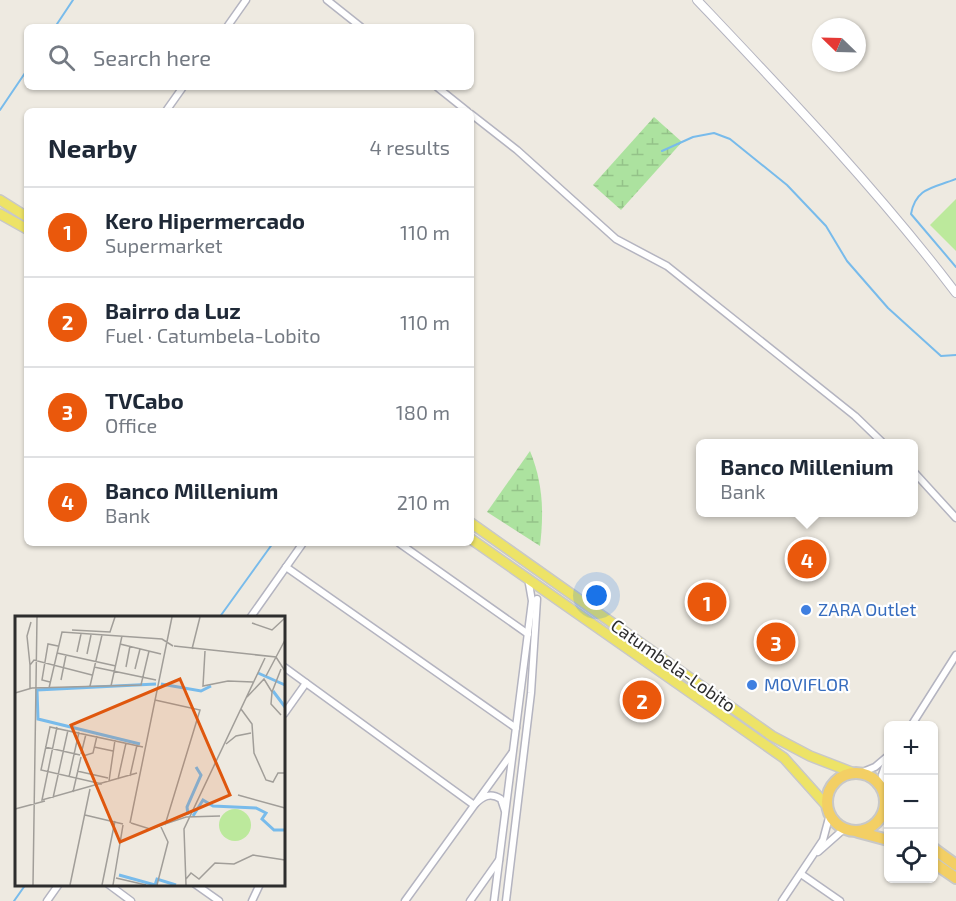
<!DOCTYPE html>
<html lang="en">
<head>
<meta charset="utf-8">
<style>
  body { margin:0; font-family:"Exo 2",sans-serif; background:#f6f6f7; color:#1f2937 }
  .controls { position:absolute; right:18px; bottom:18px; display:grid; overflow:hidden; border-radius:9px; box-shadow:0 2px 4px #0004 }
  .controls button { width:54px; height:54px; display:grid; place-items:center; padding:0; border:0; border-bottom:2px solid #e0e1e3; background:#fff; color:#1f2937; font:30px sans-serif }
  .compass { position:absolute; left:812px; top:18px; width:54px; height:54px; border-radius:50%; background:#fff; box-shadow:0 2px 4px #0004; rotate:293deg }
  .you { position:absolute; left:597px; top:596px; width:21px; height:21px; margin:-15px; border:4px solid #fff; border-radius:50%; background:#1a73e8; box-shadow:0 0 0 9px #1a73e833 }
  .badge { display:grid; place-items:center; width:39px; height:39px; border-radius:50%; background:#ea580c; color:#fff; font-size:20px; font-weight:700 }
  .pin { position:absolute; translate:-50% -50%; border:3px solid #fff; box-shadow:0 2px 6px #0006 }
  .popup { position:absolute; left:696px; top:439px; width:222px; height:78px; box-sizing:border-box; display:grid; place-content:center; border-radius:9px; background:#fff; filter:drop-shadow(0 2px 4px #0005); font-size:20px; white-space:nowrap; color:#747a83 }
  .popup b { font-size:22px; color:#1f2937 }
  .popup::after { content:''; position:absolute; left:50%; top:100%; margin-left:-12px; border:12px solid transparent; border-top-color:#fff }
  .list { margin:0; padding:0; list-style:none }
  h2 { display:flex; justify-content:space-between; align-items:center; height:78px; margin:0; padding:0 24px; font-size:26px }
  h2 small { font-size:20px; font-weight:400; color:#747a83 }
  .list li { display:grid; grid-template-columns:39px 1fr auto; gap:18px; align-items:center; box-sizing:border-box; height:90px; padding:0 24px; border-top:2px solid #e0e1e3 }
  .list b { display:block; font-size:22px; white-space:nowrap }
  .list p { margin:0; font-size:20px; white-space:nowrap; color:#747a83 }
  .list em { font-size:20px; font-style:normal; color:#747a83 }
  .icon { flex:none; width:33px; height:33px; fill:none; stroke:currentColor; stroke-width:2; stroke-linecap:round; stroke-linejoin:round }
  .map { position:relative; flex:none; width:956px; height:901px; overflow:hidden }
  .search { position:absolute; background:#fff; box-shadow:0 2px 4px #0004; left:24px; top:24px; width:450px; height:66px; display:flex; align-items:center; gap:15px; box-sizing:border-box; padding:0 21px; border-radius:9px; color:#747a83; font-size:22px }
  .panel { position:absolute; background:#fff; box-shadow:0 2px 4px #0004; left:24px; top:108px; width:450px; height:438px; border-radius:9px }
  .map>svg:first-child { display:block }
</style>
</head>
<body>
<div class="map">
<svg width="956" height="901" viewBox="0 0 956 901">
  <defs>
    <pattern id="wetland-marsh" width="20" height="14" patternUnits="userSpaceOnUse" patternTransform="scale(1.5)"><rect width="20" height="14" fill="#ace29f"/><path d="M1 5h8M5 5V1M11 12h8M15 12V8" fill="none" stroke="#94c289"/></pattern>
  </defs>
  <rect width="100%" height="100%" fill="#eeeae1"/>
  <g fill="url(#wetland-marsh)">
    <polygon points="654,117 682,142 621,210 593,185"/>
    <path d="M530,451c13,32 14,61 10,95l-53,-34z"/>
  </g>
  <polygon fill="#bce99c" points="956,199 956,251 930,225"/>
  <g fill="none" stroke-linecap="round" stroke-linejoin="round">
    <g stroke="#78bbeb" stroke-width="2">
      <polyline points="55,27 73,0"/>
      <polyline points="0,110 27,70"/>
      <polyline points="662,151 693,137 714,133 730,139 787,185 826,226 847,261 888,308 941,356 956,355"/>
      <path d="M956,179c-22,9 -40,8 -45,35l45,53"/>
      <polyline points="219,618 273,543"/>
      <polyline points="14,901 26,884"/>
    </g>
    <defs>
      <g id="minor">
        <polyline points="327,0 361,27"/>
        <polyline points="227,27 246,0"/>
        <polyline points="437,87 467,111"/>
        <polyline points="166,111 183,87"/>
        <polyline points="471,114 517,150 616,239 667,266 855,416 884,444"/>
        <polyline points="914,472 956,518"/>
        <polyline points="399,543 528,634"/>
        <polyline points="286,567 516,728"/>
        <polyline points="250,618 303,543"/>
        <path d="M284,667l190,138c9,-9 16,-13 27,-6l4,12"/>
        <polyline points="284,714 306,683"/>
        <polyline points="911,726 956,655"/>
        <polyline points="858,774 875,767 888,756"/>
        <polyline points="883,791 882,775 887,760"/>
        <polyline points="818,852 844,829"/>
        <polyline points="801,874 840,901"/>
        <polyline points="108,884 131,901"/>
        <polyline points="195,884 219,901"/>
        <polyline points="47,901 59,884"/>
        <polyline points="252,901 260,884"/>
        <polyline points="405,901 512,753"/>
        <polyline points="470,901 499,860"/>
        <polyline points="494,901 532,601 528,578"/>
        <polyline points="506,901 531,693 537,599"/>
        <polyline points="782,901 823,840 830,814"/>
      </g>
      <path id="tertiary" d="M697,0c90,95 180,189 259,293"/>
      <g id="primary">
        <polyline points="0,200 27,217"/>
        <polyline points="0,214 27,229"/>
        <polyline points="471,523 772,736 810,756 854,773"/>
        <polyline points="471,539 784,758 827,806"/>
      </g>
      <g id="trunk">
        <circle cx="856" cy="802" r="29"/>
        <polyline points="858,832 888,840"/>
        <polyline points="934,849 956,865"/>
        <polyline points="934,863 956,878"/>
      </g>
    </defs>
    <use href="#minor" stroke="#b4b4c0" stroke-width="9"/>
    <use href="#tertiary" stroke="#b4b4c0" stroke-width="10"/>
    <use href="#primary" stroke="#c8c8c8" stroke-width="12"/>
    <use href="#trunk" stroke="#c8c8c8" stroke-width="14"/>
    <use href="#minor" stroke="#fff" stroke-width="6"/>
    <use href="#tertiary" stroke="#fff" stroke-width="8"/>
    <use href="#primary" stroke="#ede367" stroke-width="9"/>
    <use href="#trunk" stroke="#f3cf64" stroke-width="10"/>
  </g>
  <g fill="#3f7fe0" stroke="#fff" stroke-width="2">
    <circle cx="806" cy="610" r="6"/>
    <circle cx="752" cy="685" r="6"/>
  </g>
  <g text-anchor="middle" stroke-width="4.5" stroke-linejoin="round" paint-order="stroke">
    <g font-size="18" fill="#366cbe" stroke="#fff" text-anchor="start">
      <text x="818" y="616">ZARA Outlet</text>
      <text x="764" y="691">MOVIFLOR</text>
    </g>
    <g font-size="18" fill="#2d2d2d" stroke="#fff">
      <text transform="translate(673 666) rotate(35)" y="6">Catumbela-Lobito</text>
    </g>
  </g>
  <g transform="translate(15 616)">
    <rect width="270" height="270" fill="#eeeae1"/>
    <path d="M204 209a16 16 0 1 1 32 0a16 16 0 1 1-32 0Z" fill="#bce99c"/>
    <path fill="none" stroke="#78bbeb" stroke-width="3" d="M243,57l27,12M146,68l40,7 10,-5M258,75l12,16M125,128l-102,-25 -1,-29 119,-6M173,199l-1,-8 14,-32 -5,-8M178,200l10,-16 10,6 43,2 10,5 -4,6 12,11h11M104,259l36,10 2,-6 19,6"/>
    <path fill="none" stroke="#a19e99" stroke-width="1.5" d="M237,7l20,7 13,-12M57,14l38,2 5,-15M105,28l41,10M159,30l102,11 9,14M177,33l8,-32M190,35l-2,35 25,-5 25,1M62,36l4,-18M42,37l59,13M72,38l4,-19M15,49l-3,-29 4,-14M79,51l62,13M111,51l4,-21M120,53l5,-20M251,60l19,-36M46,64l5,-25M35,66l-8,-2 6,-36 10,2M75,70l12,-51M96,70l11,-50M15,72v-23l4,-5 58,15M34,72l13,-56 100,7 11,7M257,76l9,-23M0,77l17,-5 109,-3 8,-34M232,81l17,-18 8,13 -1,12 10,11M140,84l45,10 -35,115M226,93l11,15 2,29 12,27 7,2 5,-9h7M42,111l-15,73 95,-27M211,128l10,-8 15,-3M30,131l35,8M79,131l19,4M66,138l5,-20M68,140l10,-3 4,-17M62,155l31,7M115,160l7,-31M54,161l10,-45M103,163l8,-36M94,165l6,-41M87,168l-61,-14 9,-43 93,20M58,176l8,-35M223,179l47,13M38,182l15,-68M0,193l30,-8M70,199l38,9M115,207l42,-206M116,207l19,6 36,-12 34,-1M101,262l30,7M171,263l5,-6 8,6 16,-16 19,1 19,-9 32,5M18,269l4,-268M55,269l20,-96M87,269l13,-64M98,269l10,-60M142,269l11,-43 -7,-15M171,269l-2,-56 81,-171"/>
    <path fill="#df570e" fill-opacity="0.15" stroke="#df570e" stroke-width="3" d="M165,63l50,116 -110,47 -49,-117z"/>
    <rect width="270" height="270" fill="none" stroke="#2d2d2d" stroke-width="3"/>
  </g>
</svg>
<div class="controls">
<button>+</button>
<button>−</button>
<button><svg class="icon" aria-label="locate" viewBox="0 0 24 24"><circle cx="12" cy="12" r="6"/><path d="M12 2v4M12 18v4M2 12h4M18 12h4"/></svg></button>
</div>
<svg class="compass" viewBox="-18 -18 36 36"><path d="M0-13l5 13h-10z" fill="#e53935"/><path d="M0 13l5-13h-10z" fill="#747a83"/></svg>
<div class="you"></div>
<div class="pin badge" style="left:707px;top:602px">1</div>
<div class="pin badge" style="left:642px;top:700px">2</div>
<div class="pin badge" style="left:776px;top:642px">3</div>
<div class="pin badge" style="left:807px;top:559px">4</div>
<div class="popup"><b>Banco Millenium</b>Bank</div>
<div class="search"><svg class="icon" aria-label="search" viewBox="0 0 24 24"><circle cx="10" cy="10" r="6"/><path d="M15 15l6 6"/></svg>Search here</div>
<section class="panel">
<h2>Nearby<small>4 results</small></h2>
<ul class="list">
<li><span class="badge">1</span><div><b>Kero Hipermercado</b><p>Supermarket</p></div><em>110 m</em></li>
<li><span class="badge">2</span><div><b>Bairro da Luz</b><p>Fuel · Catumbela-Lobito</p></div><em>110 m</em></li>
<li><span class="badge">3</span><div><b>TVCabo</b><p>Office</p></div><em>180 m</em></li>
<li><span class="badge">4</span><div><b>Banco Millenium</b><p>Bank</p></div><em>210 m</em></li>
</ul>
</section>
</div>
</body>
</html>
